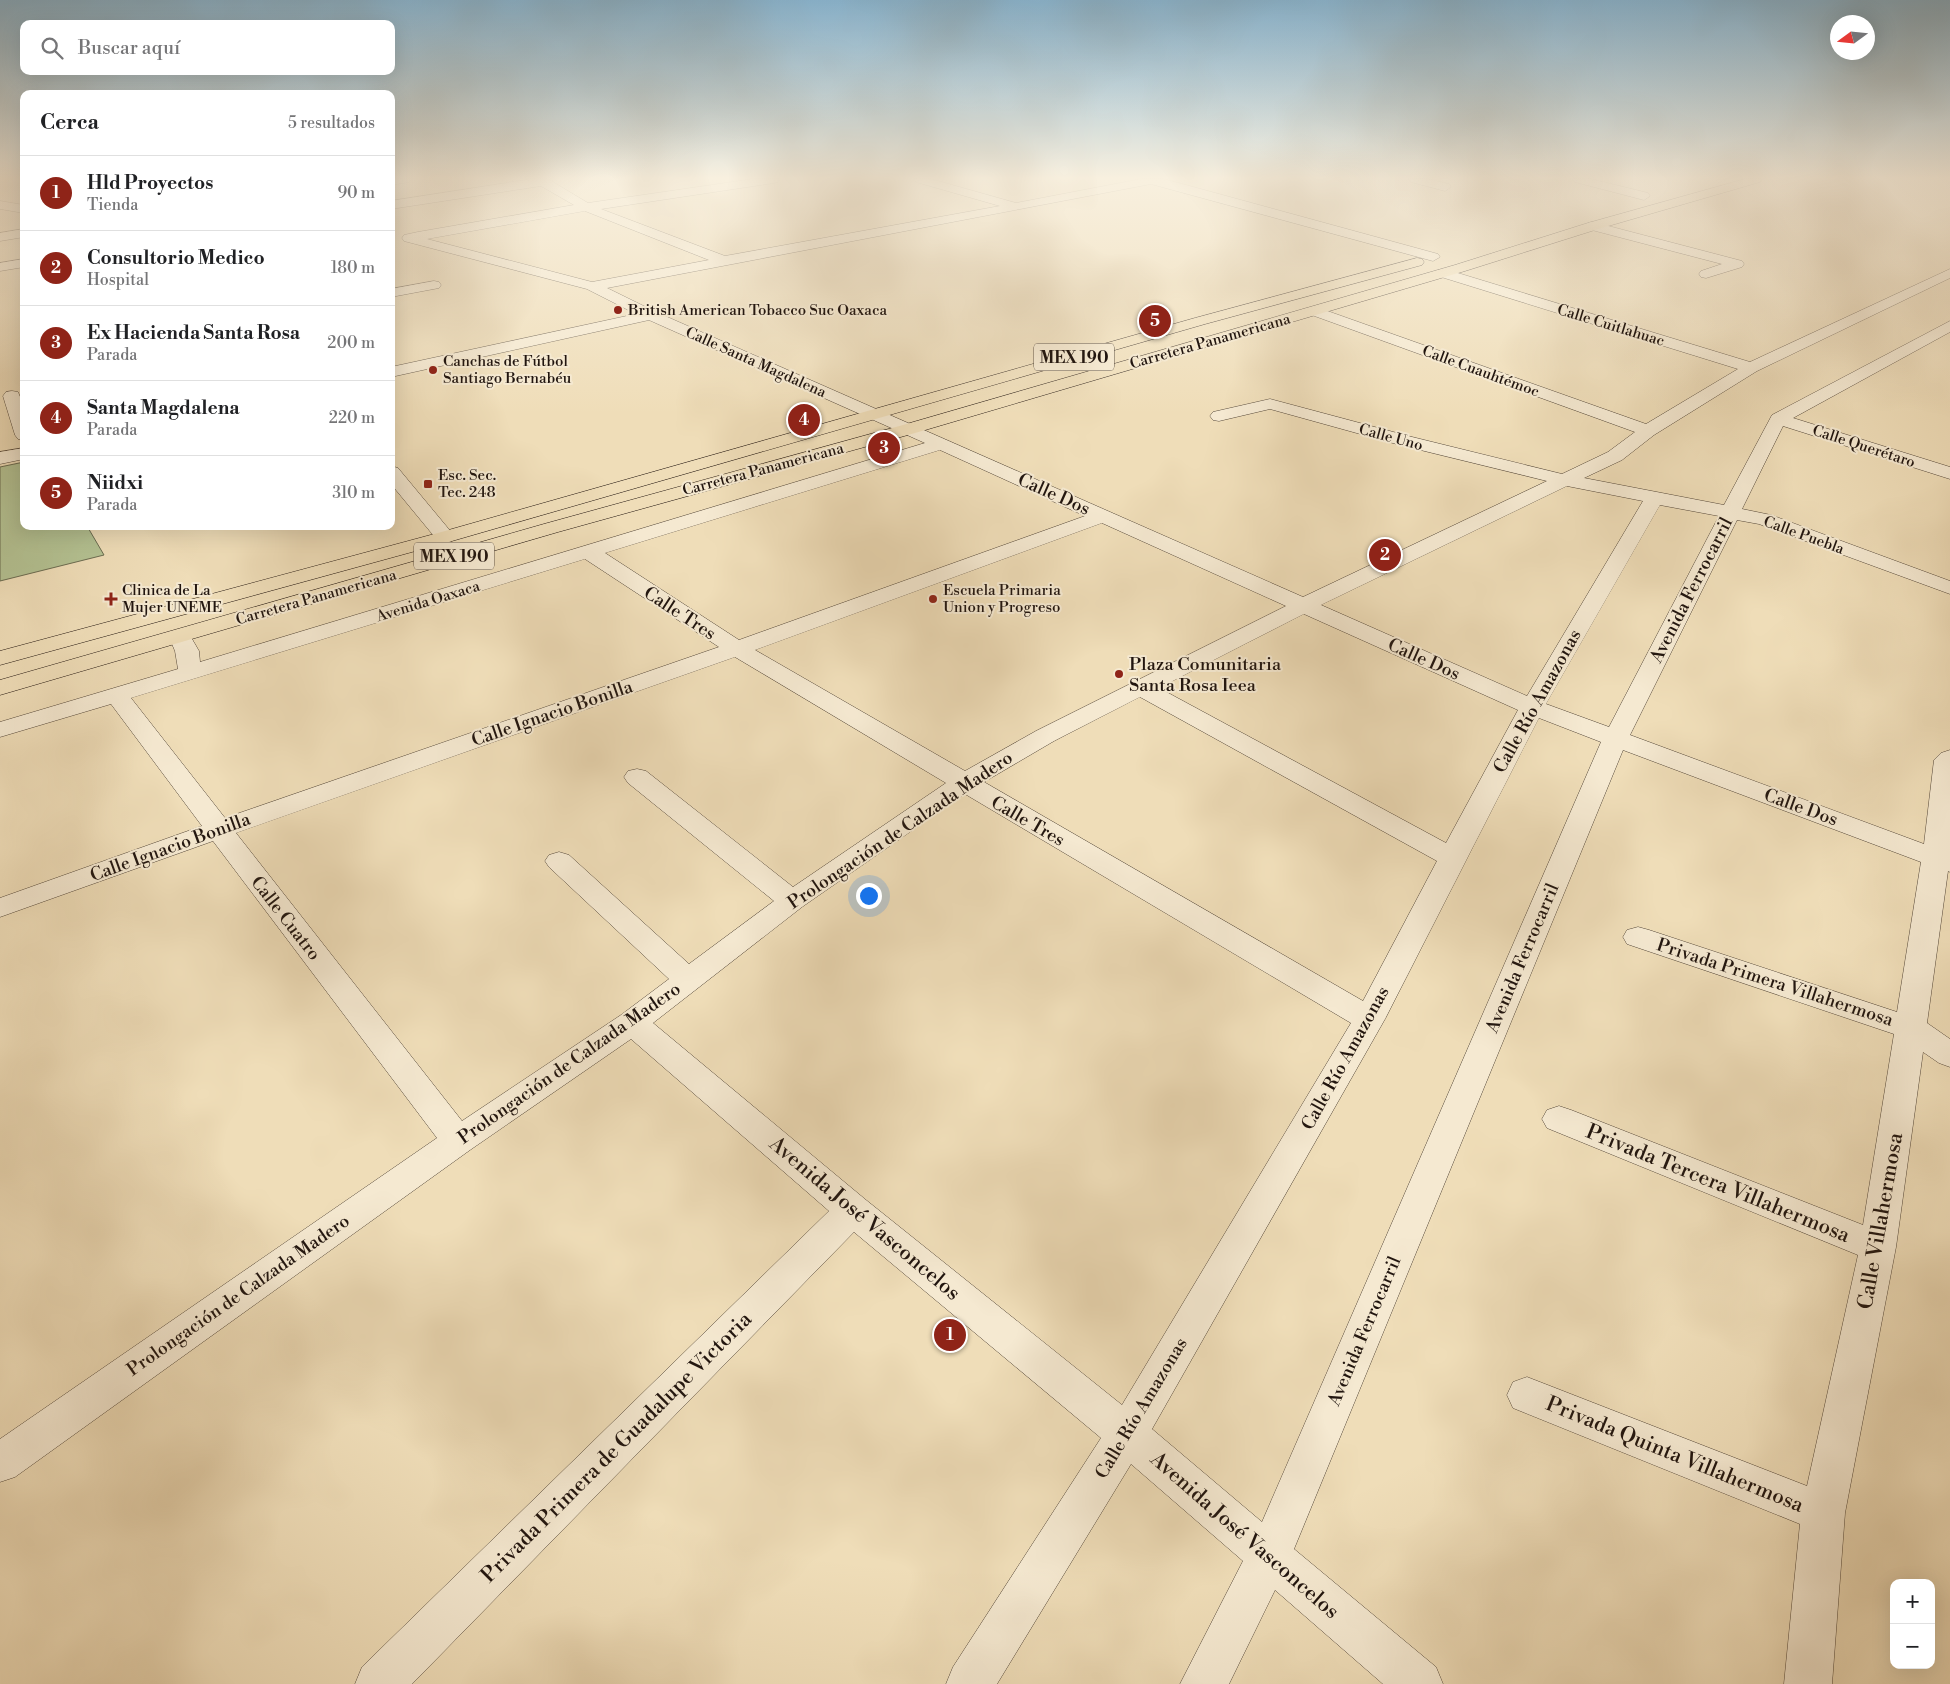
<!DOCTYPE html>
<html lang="es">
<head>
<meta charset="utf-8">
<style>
  body { margin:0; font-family:"Libre Bodoni",serif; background:#f6f6f6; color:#202124 }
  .controls { position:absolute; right:15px; bottom:15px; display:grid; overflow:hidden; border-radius:10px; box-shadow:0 5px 20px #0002 }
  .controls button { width:45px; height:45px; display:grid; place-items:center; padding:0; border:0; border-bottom:1px solid #e0e0e0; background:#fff; color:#202124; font:25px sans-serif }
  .compass { position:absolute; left:1830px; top:15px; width:45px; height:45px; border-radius:50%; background:#fff; box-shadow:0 5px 20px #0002; rotate:255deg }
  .you { position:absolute; left:868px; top:895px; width:18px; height:18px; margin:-12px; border:4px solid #fff; border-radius:50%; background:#1a73e8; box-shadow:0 0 0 8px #1a73e833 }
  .badge { display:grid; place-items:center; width:32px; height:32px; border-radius:50%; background:#8f2418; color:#fff; font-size:16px; font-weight:700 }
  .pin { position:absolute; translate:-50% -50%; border:2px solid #fff; box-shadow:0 1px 5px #0006 }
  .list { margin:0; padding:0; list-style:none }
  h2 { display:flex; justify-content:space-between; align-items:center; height:65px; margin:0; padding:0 20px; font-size:21px }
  h2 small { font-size:16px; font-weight:400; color:#757577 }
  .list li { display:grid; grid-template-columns:32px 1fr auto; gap:15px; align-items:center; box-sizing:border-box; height:75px; padding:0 20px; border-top:1px solid #e0e0e0 }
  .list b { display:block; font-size:19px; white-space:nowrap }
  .list p { margin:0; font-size:16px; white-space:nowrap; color:#757577 }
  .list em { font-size:16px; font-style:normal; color:#757577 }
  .icon { flex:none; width:28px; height:28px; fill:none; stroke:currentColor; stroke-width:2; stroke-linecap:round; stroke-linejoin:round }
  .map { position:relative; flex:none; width:1950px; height:1684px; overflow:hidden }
  .search { position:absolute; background:#fff; box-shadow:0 5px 20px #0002; left:20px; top:20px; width:375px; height:55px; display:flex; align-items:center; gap:12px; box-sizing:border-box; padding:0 18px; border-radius:10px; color:#757577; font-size:19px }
  .panel { position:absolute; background:#fff; box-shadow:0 5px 20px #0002; left:20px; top:90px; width:375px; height:440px; border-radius:10px }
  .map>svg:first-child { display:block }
</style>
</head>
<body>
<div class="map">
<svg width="1950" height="1684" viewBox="0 0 1950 1684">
  <rect width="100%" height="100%" fill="#efddb8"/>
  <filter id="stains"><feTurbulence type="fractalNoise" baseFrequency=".004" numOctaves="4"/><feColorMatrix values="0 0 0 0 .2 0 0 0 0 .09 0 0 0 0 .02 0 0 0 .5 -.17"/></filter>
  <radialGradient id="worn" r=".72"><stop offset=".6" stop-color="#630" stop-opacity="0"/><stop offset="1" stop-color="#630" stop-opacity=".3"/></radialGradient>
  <polygon fill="#b4c293" stroke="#6a6c51" points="24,462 24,526 87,526 104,555 0,581 0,467"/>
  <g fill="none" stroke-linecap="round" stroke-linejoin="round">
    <defs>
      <g id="minor">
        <polygon points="391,179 411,179 409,182 391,185"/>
        <path d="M532,179h16l40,24 165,-24h27l-2,3 -4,1 -173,26 124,47 275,-50 -84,-24 -2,-3h17l85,24 125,-24h23l274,75 2,3 -7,4 -282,-77 -544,104 49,24 647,285 244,-116 -147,-36 -130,-36 -51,12 -6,-1 -3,-4 3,-4 57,-13 142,38 150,37 46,-22 27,-20 -326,-118 -3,-3 3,-3h10l327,116 92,-55 -300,-93 -2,-3 2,-3h10l302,92 200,-93v9l-193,93 -103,64 -32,25 -38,18 140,27 48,-90 178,-94v11l-157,86 157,49v12l-167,-53 -41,83 29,6 179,66v13l-191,-70 -22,-4 -107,215 294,109 10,-84 7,-7 9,-3v122l-2,-1 -21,152 23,16v28l-11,-4 -16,-11 -27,195 -51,266 -13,171h-48l16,-160 -287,-116 -6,-13 6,-13 14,-5 280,109 51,-231 -311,-127 -5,-9 5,-9 12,-4 12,4 292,115 31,-191 -267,-90 -4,-7 4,-7 11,-3 11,3 248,82 24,-150 -298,-112 -329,799 142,118 7,17h-60l-108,-94 -46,94h-49l63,-123 -112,-97 -134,220h-51l7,-17 148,-229 -247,-206 -442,452h-57l7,-17 467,-456 -198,-172 -161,111 -455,327 -15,5v-43l437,-301 -224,-297 -213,76v-19l202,-72 -91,-122 -111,33v-15l178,-53 -3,-18 -6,-14 3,-5 8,-2 8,2 11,19 1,11 725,-219 -276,-123 -258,57v-10l245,-53 -49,-25 -183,-48 -2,-3 2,-3 14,-3 156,-27 -33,-19 -150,23v-8zM585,211l124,49 -117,22 -165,-43zM940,450l145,66 -346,124 -134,-87zM1567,486l76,15 -116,195 -206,-91zM1660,505l59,11 -110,211 -63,-23zM1102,523l184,83 -250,125 -71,40 -210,-121zM585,559l134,88 -494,171 -94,-120zM1304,614l214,96 -72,133 -287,-155zM735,657l211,126 -153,104 -147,-116 -9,-2 -9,2 -4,6 4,6 146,118 -85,63 -120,-109 -10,-3 -10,3 -4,6 4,6 120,112 -48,36 -159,106 -226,-288zM1140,697l297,164 -74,140 -379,-219 70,-41zM1539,718l62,24 -339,780 -110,-93 233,-410zM965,794l386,229 -229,382 -256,-205 -213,-177 149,-116z"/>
        <polygon points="1409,179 1427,179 1449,184 1451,187 1445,191 1411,182"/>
        <polygon points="1573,179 1591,179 1648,193 1650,196 1644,200 1575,182"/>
        <polygon points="0,201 24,205 24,213 0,209"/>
        <polygon points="1593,222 1742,261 1744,264 1742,267 1706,278 1701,277 1699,274 1701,271 1722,264 1588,229 1586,226 1588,223"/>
        <polygon points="24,229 24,237 0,241 0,233"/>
        <polygon points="24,259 24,267 0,271 0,263"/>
        <polygon points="434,281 439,282 441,285 439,288 391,297 391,289"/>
        <polygon points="12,391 18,392 24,406 24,440 18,439 15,435 3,396 6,392"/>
        <polygon points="24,448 24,459 0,464 0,452"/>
        <polygon points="391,466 398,468 452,533 455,537 452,541 445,543 438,541 391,484"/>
      </g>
      <g id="highway">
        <polygon points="1745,179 1762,179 1760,182 1598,229 1465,271 915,433 558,532 0,695 0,680 544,524 903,425 1455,265 1588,223"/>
        <polygon points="1417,258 1422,259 1424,262 1422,265 1205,324 452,541 0,665 0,651 438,533 1195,318"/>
      </g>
    </defs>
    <use href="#minor" stroke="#544739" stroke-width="1"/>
    <use href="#highway" stroke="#21150f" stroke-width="1"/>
    <use href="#minor" fill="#f5e9d1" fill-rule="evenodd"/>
    <use href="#highway" fill="#efddb8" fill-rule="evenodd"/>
  </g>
  <linearGradient id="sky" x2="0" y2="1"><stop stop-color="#89b7d4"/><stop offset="0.43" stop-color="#f8f0df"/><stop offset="1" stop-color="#f8f0df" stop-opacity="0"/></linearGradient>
  <rect width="1950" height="414" fill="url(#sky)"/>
  <g fill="#8f2418" stroke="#f5e9d1" stroke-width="2">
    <circle cx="618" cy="310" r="5"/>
    <circle cx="433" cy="370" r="5"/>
    <rect x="423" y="479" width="10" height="10" rx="2.5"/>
    <path d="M108.5 591.5h5v5h5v5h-5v5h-5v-5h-5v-5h5z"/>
    <circle cx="933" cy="599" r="5"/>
    <circle cx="1119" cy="674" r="5"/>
  </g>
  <g text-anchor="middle" stroke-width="4" stroke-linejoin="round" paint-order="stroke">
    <g font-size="15" fill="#21150f" stroke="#f5e9d1" text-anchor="start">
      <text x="628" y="315">British American Tobacco Suc Oaxaca</text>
      <text x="443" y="366">Canchas de Fútbol<tspan x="443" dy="17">Santiago Bernabéu</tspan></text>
      <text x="438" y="480">Esc. Sec.<tspan x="438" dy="17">Tec. 248</tspan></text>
      <text x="122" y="595">Clinica de La<tspan x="122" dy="17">Mujer UNEME</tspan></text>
      <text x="943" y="595">Escuela Primaria<tspan x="943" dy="17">Union y Progreso</tspan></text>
    </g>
    <g font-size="15" fill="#21150f" stroke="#f5e9d1">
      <text transform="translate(1611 325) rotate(17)" y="5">Calle Cuitlahuac</text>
      <text transform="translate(1210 341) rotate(-16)" y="5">Carretera Panamericana</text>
      <text transform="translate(756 362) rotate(24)" y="5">Calle Santa Magdalena</text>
      <text transform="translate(1481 371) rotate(20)" y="5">Calle Cuauhtémoc</text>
      <text transform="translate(1391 437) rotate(15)" y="5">Calle Uno</text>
      <text transform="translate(1864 446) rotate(18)" y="5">Calle Querétaro</text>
      <text transform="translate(763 469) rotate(-15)" y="5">Carretera Panamericana</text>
      <text transform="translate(1804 535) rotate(20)" y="5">Calle Puebla</text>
      <text transform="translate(316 597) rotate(-16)" y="5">Carretera Panamericana</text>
      <text transform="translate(428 601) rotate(-17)" y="5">Avenida Oaxaca</text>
    </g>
    <g fill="#f5e9d1" stroke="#615549" stroke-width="1">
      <rect x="1034" y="343.5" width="80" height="27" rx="4"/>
      <rect x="414" y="542.5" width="80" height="27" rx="4"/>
    </g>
    <g font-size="16" font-weight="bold" fill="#21150f">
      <text x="1074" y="363">MEX 190</text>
      <text x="454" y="562">MEX 190</text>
    </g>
    <g font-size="18" fill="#21150f" stroke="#f5e9d1">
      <text transform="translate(1054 494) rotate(24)" y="6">Calle Dos</text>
      <text transform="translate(1691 590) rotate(-63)" y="6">Avenida Ferrocarril</text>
      <text transform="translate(680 613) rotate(33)" y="6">Calle Tres</text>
      <text transform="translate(1424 659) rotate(24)" y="6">Calle Dos</text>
      <text transform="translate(1537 701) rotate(-61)" y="6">Calle Río Amazonas</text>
      <text transform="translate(552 713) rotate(-19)" y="6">Calle Ignacio Bonilla</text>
      <text transform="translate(1801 807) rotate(20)" y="6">Calle Dos</text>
      <text transform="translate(1028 821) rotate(30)" y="6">Calle Tres</text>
      <text transform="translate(900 830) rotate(-34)" y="6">Prolongación de Calzada Madero</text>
      <text transform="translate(170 847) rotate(-20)" y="6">Calle Ignacio Bonilla</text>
      <text transform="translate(286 918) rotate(52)" y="6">Calle Cuatro</text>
      <text transform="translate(1522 958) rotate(-67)" y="6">Avenida Ferrocarril</text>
      <text transform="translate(1775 982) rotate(18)" y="6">Privada Primera Villahermosa</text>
      <text transform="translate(1345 1058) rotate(-61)" y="6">Calle Río Amazonas</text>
      <text transform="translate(569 1063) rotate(-35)" y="6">Prolongación de Calzada Madero</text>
      <text transform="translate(238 1295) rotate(-35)" y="6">Prolongación de Calzada Madero</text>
      <text transform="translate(1364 1331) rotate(-67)" y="6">Avenida Ferrocarril</text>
      <text transform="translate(1141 1408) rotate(-59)" y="6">Calle Río Amazonas</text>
    </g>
    <g font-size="18" fill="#21150f" stroke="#f5e9d1" text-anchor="start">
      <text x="1129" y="670">Plaza Comunitaria<tspan x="1129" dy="21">Santa Rosa Ieea</tspan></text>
    </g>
    <g font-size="21" fill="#21150f" stroke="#f5e9d1">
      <text transform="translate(1718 1183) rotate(22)" y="7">Privada Tercera Villahermosa</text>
      <text transform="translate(865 1218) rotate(40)" y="7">Avenida José Vasconcelos</text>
      <text transform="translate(1880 1221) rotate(-80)" y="7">Calle Villahermosa</text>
      <text transform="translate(616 1447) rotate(-45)" y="7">Privada Primera de Guadalupe Victoria</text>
      <text transform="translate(1675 1454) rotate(22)" y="7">Privada Quinta Villahermosa</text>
      <text transform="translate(1245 1535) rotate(41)" y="7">Avenida José Vasconcelos</text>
    </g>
  </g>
  <rect width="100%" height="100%" filter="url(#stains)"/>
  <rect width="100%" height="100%" fill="url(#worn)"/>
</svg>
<div class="controls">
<button>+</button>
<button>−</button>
</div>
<svg class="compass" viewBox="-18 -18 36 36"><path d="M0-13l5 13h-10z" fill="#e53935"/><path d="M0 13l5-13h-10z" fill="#757577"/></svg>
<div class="you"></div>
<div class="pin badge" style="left:950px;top:1335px">1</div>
<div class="pin badge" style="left:1385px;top:555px">2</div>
<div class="pin badge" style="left:884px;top:448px">3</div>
<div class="pin badge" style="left:804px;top:420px">4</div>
<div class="pin badge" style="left:1155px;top:321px">5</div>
<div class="search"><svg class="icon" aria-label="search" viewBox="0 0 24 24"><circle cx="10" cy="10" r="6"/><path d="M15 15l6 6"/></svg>Buscar aquí</div>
<section class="panel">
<h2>Cerca<small>5 resultados</small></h2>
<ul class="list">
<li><span class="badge">1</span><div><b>Hld Proyectos</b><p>Tienda</p></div><em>90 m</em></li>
<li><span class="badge">2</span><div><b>Consultorio Medico</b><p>Hospital</p></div><em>180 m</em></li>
<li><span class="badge">3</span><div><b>Ex Hacienda Santa Rosa</b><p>Parada</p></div><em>200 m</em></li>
<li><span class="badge">4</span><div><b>Santa Magdalena</b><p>Parada</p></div><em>220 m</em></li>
<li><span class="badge">5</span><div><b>Niidxi</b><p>Parada</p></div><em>310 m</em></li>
</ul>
</section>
</div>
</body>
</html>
